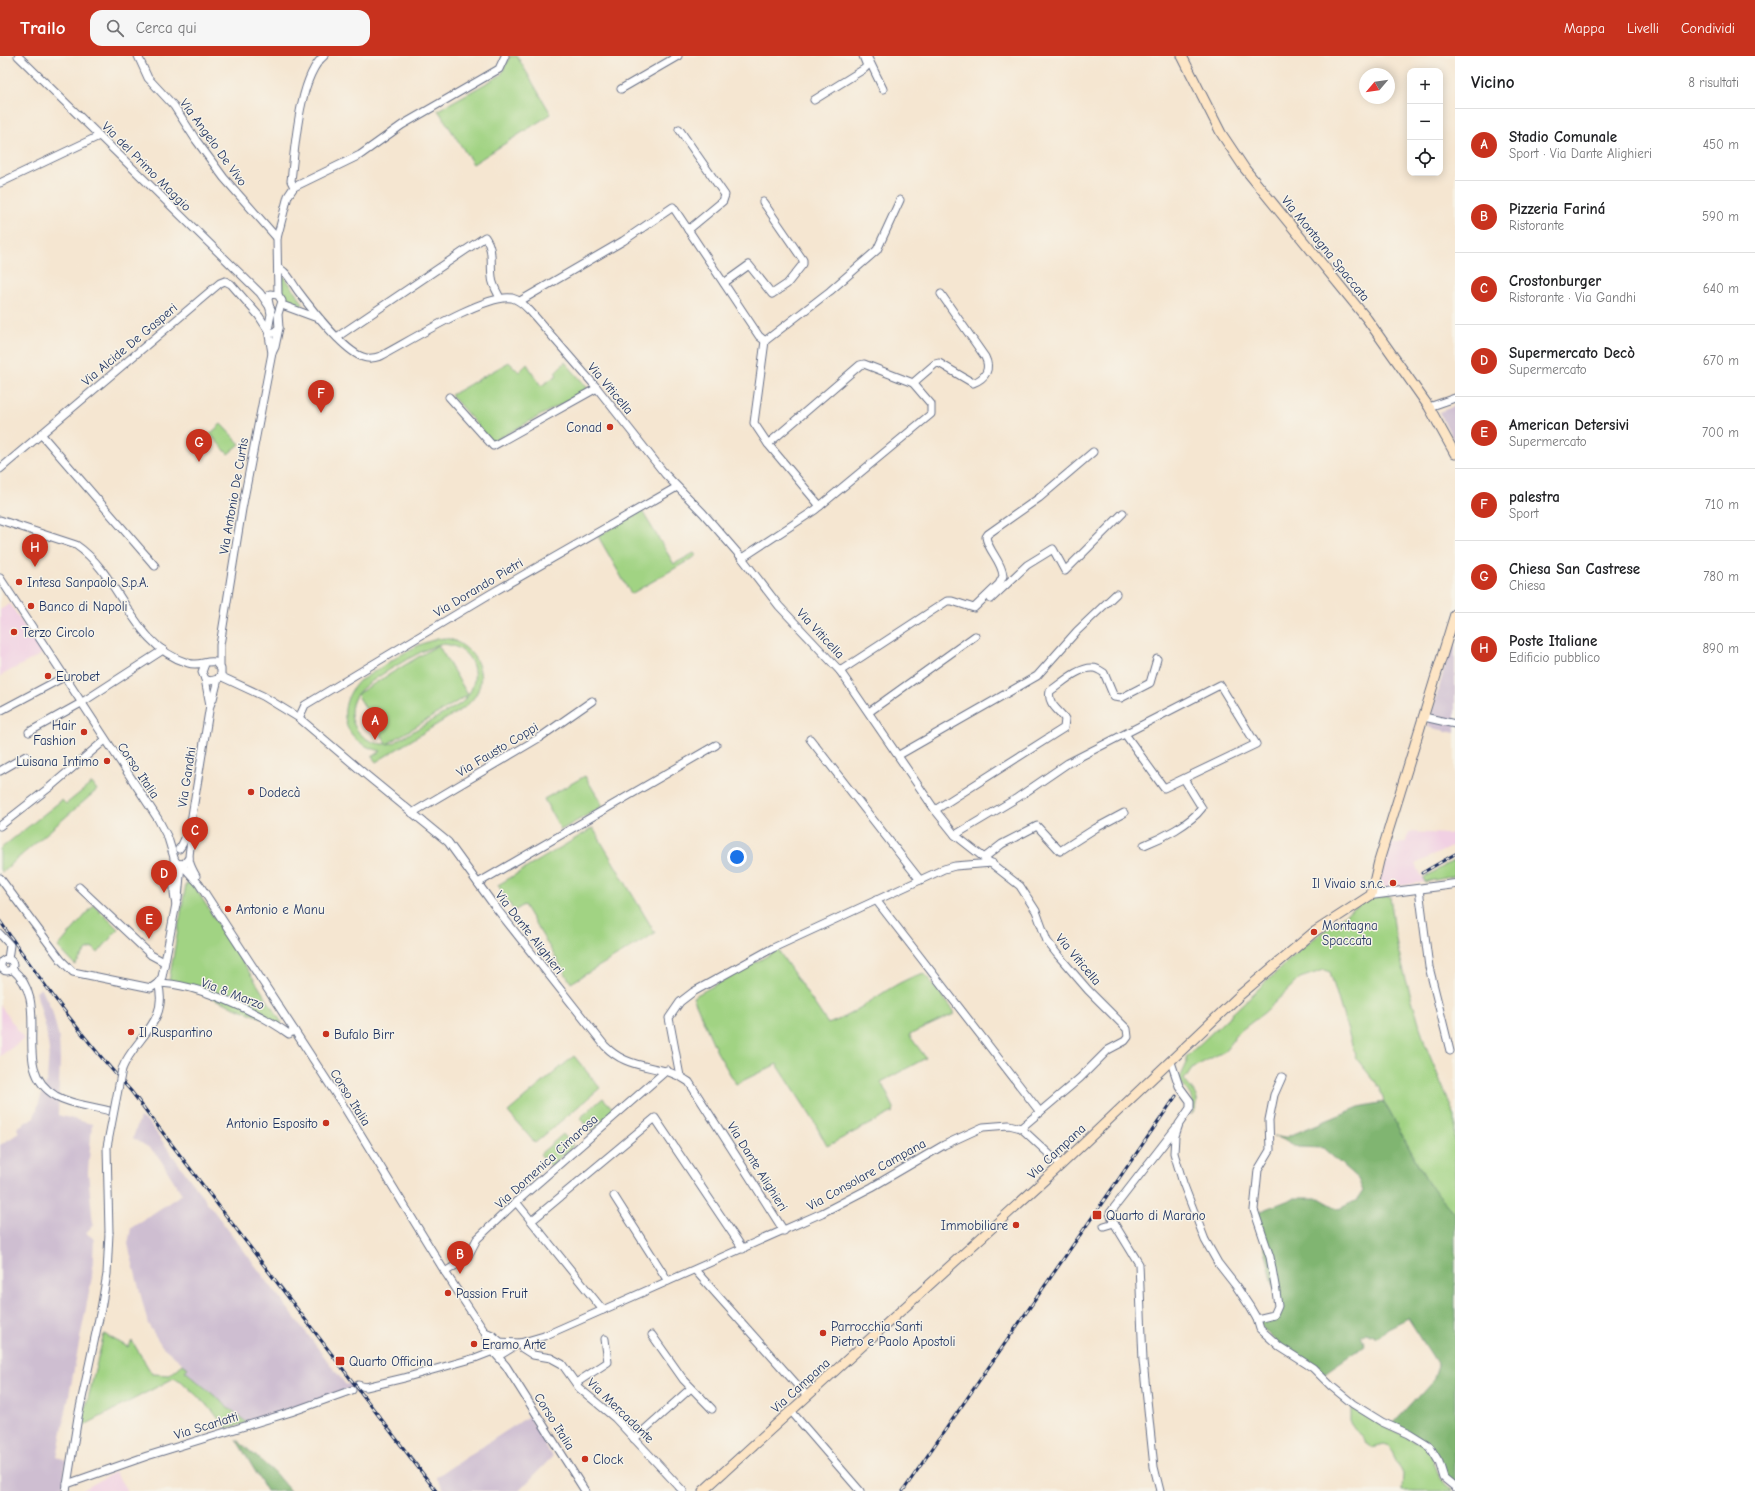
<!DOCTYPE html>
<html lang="it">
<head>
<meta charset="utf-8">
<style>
  body { margin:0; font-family:"Comic Neue",sans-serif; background:#f6f6f6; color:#202124 }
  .controls { position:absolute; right:12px; top:12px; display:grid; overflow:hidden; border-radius:8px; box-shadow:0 2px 10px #0003 }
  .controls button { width:36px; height:36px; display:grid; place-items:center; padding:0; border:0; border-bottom:1px solid #e0e0e0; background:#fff; color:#202124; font:20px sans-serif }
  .compass { position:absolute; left:1359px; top:12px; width:36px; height:36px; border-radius:50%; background:#fff; box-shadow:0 2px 10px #0003; rotate:241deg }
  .you { position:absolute; left:737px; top:801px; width:14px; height:14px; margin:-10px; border:3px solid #fff; border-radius:50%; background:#1a73e8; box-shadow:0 0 0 6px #1a73e833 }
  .badge { display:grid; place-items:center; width:26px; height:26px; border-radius:50%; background:#c8321e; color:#fff; font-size:13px; font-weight:700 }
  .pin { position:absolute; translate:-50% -33px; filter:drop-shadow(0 1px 2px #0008) }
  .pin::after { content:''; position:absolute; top:21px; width:14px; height:12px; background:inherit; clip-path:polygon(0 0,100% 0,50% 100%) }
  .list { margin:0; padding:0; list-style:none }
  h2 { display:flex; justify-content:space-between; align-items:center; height:52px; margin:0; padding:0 16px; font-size:17px }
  h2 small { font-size:13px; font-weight:400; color:#757577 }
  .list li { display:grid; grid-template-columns:26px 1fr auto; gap:12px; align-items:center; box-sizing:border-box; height:72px; padding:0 16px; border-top:1px solid #e0e0e0 }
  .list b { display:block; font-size:15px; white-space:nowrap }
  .list p { margin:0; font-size:13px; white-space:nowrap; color:#757577 }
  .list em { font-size:13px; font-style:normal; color:#757577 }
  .icon { flex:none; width:22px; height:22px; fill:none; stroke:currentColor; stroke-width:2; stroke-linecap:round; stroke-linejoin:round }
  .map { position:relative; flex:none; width:1455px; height:1435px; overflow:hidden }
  header { display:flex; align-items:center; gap:24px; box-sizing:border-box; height:56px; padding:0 20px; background:#c8321e; color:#fff }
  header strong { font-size:19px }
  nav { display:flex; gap:22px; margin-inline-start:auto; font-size:14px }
  .search { width:280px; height:36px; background:#f6f6f6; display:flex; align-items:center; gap:10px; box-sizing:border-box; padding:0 14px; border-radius:12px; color:#757577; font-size:15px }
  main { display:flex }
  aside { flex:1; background:#fff }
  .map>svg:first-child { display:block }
</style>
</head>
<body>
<header>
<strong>Trailo</strong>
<div class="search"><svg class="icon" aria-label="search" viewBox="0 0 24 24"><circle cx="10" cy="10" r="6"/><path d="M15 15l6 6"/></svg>Cerca qui</div>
<nav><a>Mappa</a><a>Livelli</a><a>Condividi</a></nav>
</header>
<main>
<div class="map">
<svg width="1455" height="1435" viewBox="0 0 1455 1435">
  <rect width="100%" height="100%" fill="#f7f3e8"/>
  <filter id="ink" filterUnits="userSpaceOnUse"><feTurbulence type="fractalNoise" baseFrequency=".025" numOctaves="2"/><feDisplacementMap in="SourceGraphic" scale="8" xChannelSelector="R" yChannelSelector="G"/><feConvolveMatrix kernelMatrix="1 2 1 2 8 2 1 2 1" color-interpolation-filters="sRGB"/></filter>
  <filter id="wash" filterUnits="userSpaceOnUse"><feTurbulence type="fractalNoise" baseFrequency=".012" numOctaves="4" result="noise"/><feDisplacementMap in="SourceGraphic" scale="16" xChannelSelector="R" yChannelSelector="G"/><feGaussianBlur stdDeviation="0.9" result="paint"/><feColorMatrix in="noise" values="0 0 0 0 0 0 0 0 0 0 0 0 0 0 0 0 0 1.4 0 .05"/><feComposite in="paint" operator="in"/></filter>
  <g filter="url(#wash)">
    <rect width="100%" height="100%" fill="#f5e6d1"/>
    <g fill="#f1d0e3">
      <polygon points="10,548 42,598 0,620 0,554"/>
      <polygon points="1409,776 1449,778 1455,776 1455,789 1415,808 1425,826 1385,832 1380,823 1389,787 1405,787"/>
      <polygon points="0,949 24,983 0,1000"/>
      <polygon points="115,1416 127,1435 81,1435"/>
    </g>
    <g fill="#cebed1">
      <polygon points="1455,350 1455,387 1439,356"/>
      <polygon points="1455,574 1455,677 1428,671"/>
      <polygon points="41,932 52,954 59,982 60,1004 58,1059 92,1068 88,1116 93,1169 86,1177 94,1183 92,1221 57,1401 66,1404 63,1431 46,1435 0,1435 0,1089 19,1077 17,1072 34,1061 47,1023 49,994 46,973 36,936"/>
      <polygon points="140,1061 150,1068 194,1129 346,1329 349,1327 352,1332 247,1367 185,1315 188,1312 162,1290 148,1268 128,1188 131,1172 182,1138 160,1103 151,1093 133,1082"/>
      <polygon points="529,1360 552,1401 519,1435 445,1435 436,1421"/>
    </g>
    <g fill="#a1d383" stroke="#5e8170" fill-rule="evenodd">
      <polygon points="510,0 517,0 551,58 473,108 438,54 501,19"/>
      <polygon points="284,220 303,247 301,251 297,252 289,248 286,241 281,236 281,224"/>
      <polygon points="509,306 519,316 527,308 541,330 557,319 555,316 565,306 587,331 587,334 492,386 451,339"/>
      <polygon points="221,368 240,388 228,398 210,378"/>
      <polygon points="642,455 674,508 694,497 696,500 631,538 598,480"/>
      <path d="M447,582c35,11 47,49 15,71l-86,53 -4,-5 9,-6c-37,-7 -48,-42 -22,-70 25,-14 60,-43 88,-43zM440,588c35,0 46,38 20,60l-67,39c-28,7 -54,-23 -36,-49 8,-12 68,-46 83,-50z"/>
      <polygon points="438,589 468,639 387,688 357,638"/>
      <polygon points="585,720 603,750 561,774 544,743"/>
      <polygon points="92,727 97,734 2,816 0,813 0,793 62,744 66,748"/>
      <polygon points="593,772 655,877 571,927 524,849 514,855 498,829"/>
      <polygon points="1455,804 1455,820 1425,826 1423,822"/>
      <polygon points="192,827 282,967 280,969 169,925 186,828"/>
      <path d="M1390,840l7,50 8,30 20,68 30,73v97l-25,-28 -46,-84 -4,-14 -24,-30 -26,-86 -6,-2 -24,8 -35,34 -30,23 -2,6 -8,10 -33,17 -8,12c10,12 20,21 7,35 7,-14 -4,-24 -12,-35l8,-17 -1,-6 116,-109 48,-37 22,-13z"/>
      <polygon points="94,849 118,873 98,897 93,892 87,894 75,909 58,891"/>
      <path d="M778,894l50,74c35,-12 60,-41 96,-51l30,38v3l-45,21 17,23 -45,24 13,26 -1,4 -66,34 -15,-28 -35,-54 -41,20 -19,-32 -24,-55z"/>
      <polygon points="574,1000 600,1032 535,1087 508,1056"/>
      <polygon points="603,1042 614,1054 591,1075 580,1062"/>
      <polygon points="563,1078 573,1090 551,1110 540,1098"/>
      <polygon points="104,1278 128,1291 132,1285 152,1318 170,1319 183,1308 188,1312 185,1315 247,1367 226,1372 211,1353 181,1325 174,1322 81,1371"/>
      <polygon points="1351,1352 1423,1390 1432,1400 1440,1423 1453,1435 1402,1435 1403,1418 1389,1390 1383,1388 1372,1391 1366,1388 1351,1367"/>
    </g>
    <g fill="#80b571" stroke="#4e7268">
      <path d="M1384,1046l46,84 25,28v271l-8,-7 -7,-20 -47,-34 40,-44 5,-15 -30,-47 -20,10 -11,10 -11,-5 -5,3 4,9 -42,29c-18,-13 -56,-33 -64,-53 10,-1 14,-2 20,-10l-22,-97 2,-2 35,-14h25l20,11 18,-9 6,-9 -5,-12 -35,-31 -25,-1 -24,-11 10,2 75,-31z"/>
      <polygon points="236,1383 274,1416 290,1435 267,1435"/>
    </g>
  </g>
  <g filter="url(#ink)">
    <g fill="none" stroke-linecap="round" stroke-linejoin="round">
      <defs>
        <g id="minor">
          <polyline points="18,0 260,237 271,253"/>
          <polyline points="138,0 148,22 174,50 196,84 224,122 277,182"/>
          <polyline points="868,2 883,33"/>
          <polyline points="621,33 678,0"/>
          <polyline points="814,44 864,13 867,10 863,0"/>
          <polyline points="679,73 725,139 723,145 688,174"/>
          <polyline points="0,127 99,80"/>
          <path d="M294,131l-3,-6c4,-33 8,-105 33,-125"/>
          <path d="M278,212c10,4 14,15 20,23 12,16 46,60 65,66 5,2 12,1 18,-1 25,-13 105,-63 131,-58 8,2 13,8 19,14l66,76 68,86 38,39 39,45 37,48 61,65 95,139 20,25 65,51 16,25 11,30 10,13 31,36 39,39 1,8 -3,4 -17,9 -28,28 -59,50"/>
          <polyline points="724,227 749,209 772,238 787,228 803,208 803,204 763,146"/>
          <polygon points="270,238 278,239 282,245 278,258 279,272 273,277 268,274 271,258 268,243"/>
          <polyline points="278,239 277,182 288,140 294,131 360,99 402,69 499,13 505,0"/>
          <polyline points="520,245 623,185 673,151 759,280 765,285"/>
          <polyline points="282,249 320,263"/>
          <path d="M337,281l148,-100c9,13 5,25 7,40 0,7 5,15 8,21"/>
          <path d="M913,327l22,-19 4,-1 34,20c13,-5 18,-14 12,-26l-44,-63"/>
          <polyline points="449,341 493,390 597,332"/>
          <polyline points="1429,351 1455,342"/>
          <polyline points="41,378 155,510"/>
          <polyline points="768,388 820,450"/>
          <polyline points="0,413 220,227 225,225 231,228 259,260 268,274 272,297"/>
          <path d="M0,464l76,25c46,31 55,101 112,118 11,4 18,-3 27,-1l6,7v5l-3,5 -8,2 -5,-2 -3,-7 3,-8"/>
          <polyline points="742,502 815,454 931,358 931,348 913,327 864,308 860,309 768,388 754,367 765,285 830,235 877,194 900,144"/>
          <polyline points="0,522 158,763 168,782 175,805 179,808 184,808 189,802"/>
          <polyline points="991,543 1027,509 1053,493 1065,515 1123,457"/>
          <polyline points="220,610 220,589 242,453 272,297 275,291 279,272"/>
          <path d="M840,615l107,-70h5l22,7 25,-24 4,-8c-1,-15 -15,-25 -17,-39l2,-3 51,-36 54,-46"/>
          <path d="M220,620l43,20 36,22 66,56 83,68 45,62 112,142c6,6 13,11 20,14 22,10 43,7 64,22l95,149"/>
          <polyline points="210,649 213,643 218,623"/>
          <polyline points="0,655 64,621"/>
          <polyline points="869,656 975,580"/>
          <polyline points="1424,661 1455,668"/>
          <polyline points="299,662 305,649 490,538 677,431"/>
          <polyline points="29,676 81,647 163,594"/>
          <polyline points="810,683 920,824"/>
          <polyline points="899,699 1037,620 1077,575 1116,538"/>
          <polyline points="0,715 26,700"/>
          <path d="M935,754l129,-82 1,-9c-6,-9 -18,-15 -15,-28 11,-7 28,-24 43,-23 4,0 8,3 11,5l10,24 7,1 29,-15 7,-24"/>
          <polyline points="412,757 539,682 592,645"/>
          <polyline points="0,770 50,731 105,684"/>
          <polyline points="955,779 1017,742 1068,707 1220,629 1256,688 1164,732 1125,678"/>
          <path d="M1144,789c18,-7 46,-21 58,-37l-18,-29"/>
          <path d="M179,793c5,-5 6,-13 10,-19"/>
          <polyline points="984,802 1002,788 1037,770 1060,795 1096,772 1124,757"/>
          <path d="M174,803c2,15 -3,30 2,45"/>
          <polyline points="181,808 199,828 341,1046 445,1216 484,1275 493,1295 506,1310 585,1435"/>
          <path d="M196,820c-11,-19 -6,-19 -5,-38 0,-4 -2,-7 -1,-10l20,-123 -5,-26"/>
          <polyline points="0,822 61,904 73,916 151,932 158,927 162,921 176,848 178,842 181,808"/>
          <polyline points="478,827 716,689"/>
          <polyline points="79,831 151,899 164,906"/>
          <polyline points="1419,833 1429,911 1450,995"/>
          <polyline points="876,844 1040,1056"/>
          <polyline points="0,878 10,889 8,903"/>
          <circle cx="7" cy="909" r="6"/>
          <path d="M12,913c43,35 -5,98 44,127 18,10 38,10 57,16"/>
          <path d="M158,927c40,1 99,28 131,51l5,-4"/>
          <polyline points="1171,1006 1179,1030 1190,1045 1190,1052 1179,1068 1175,1080 1174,1097 1183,1127 1205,1184 1218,1207 1236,1230 1250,1251 1257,1263 1260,1273 1280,1291 1313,1312 1331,1330 1353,1348 1382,1366 1409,1378 1430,1391 1439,1406 1444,1422 1455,1431"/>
          <path d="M122,1013c12,-31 48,-47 36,-86"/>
          <polyline points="680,1020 669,962 680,946 693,936 773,892 944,813 955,810 992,807"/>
          <polyline points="614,1140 668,1225"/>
          <polyline points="516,1146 603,1254"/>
          <polyline points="535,1162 655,1062 743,1193"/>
          <polyline points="1114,1167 1139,1208 1143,1305 1154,1411 1160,1435"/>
          <polyline points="1104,1170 1114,1167 1110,1157 1176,1072"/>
          <polyline points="695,1214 807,1340"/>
          <polyline points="445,1216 467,1202 477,1183 516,1146 667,1014"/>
          <polyline points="1257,1263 1274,1259 1278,1250 1276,1235 1270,1201 1254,1154 1258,1114 1270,1094 1269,1064 1274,1039 1282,1021"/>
          <polyline points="485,1276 492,1279 499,1285"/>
          <polyline points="652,1279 683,1323 712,1353"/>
          <polyline points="520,1287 522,1292 533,1299 551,1302 562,1308 579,1332 615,1362 683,1435"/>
          <polyline points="492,1293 493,1288 497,1286 520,1287"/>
          <polyline points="496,1298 502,1298 520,1287 544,1280 822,1157 872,1131 944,1089 983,1071 1009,1069 1021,1072 1061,1109"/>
          <polyline points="576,1327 608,1306 605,1283"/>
          <polyline points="358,1329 366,1331 404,1322 475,1302 493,1295"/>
          <polyline points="791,1355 860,1435"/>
          <polyline points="634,1383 691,1332"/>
          <polyline points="67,1428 147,1400 291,1356 352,1334"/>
          <polyline points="66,1435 78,1361 101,1253 107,1218 109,1177"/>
        </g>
        <polyline id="tertiary" points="1371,839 1455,828"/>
        <g id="secondary">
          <polyline points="1182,0 1221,77 1245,113 1367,263 1429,351 1455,398"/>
          <polyline points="703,1435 1061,1109 1240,939 1314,876 1371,839 1379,805 1455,558"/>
        </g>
      </defs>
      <use href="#minor" stroke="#676f86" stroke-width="9"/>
      <use href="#tertiary" stroke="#676f86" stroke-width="10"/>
      <use href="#secondary" stroke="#676f86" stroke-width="11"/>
      <use href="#minor" stroke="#fff" stroke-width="7"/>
      <use href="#tertiary" stroke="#fff" stroke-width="8"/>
      <use href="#secondary" stroke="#fde5c5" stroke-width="9"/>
      <defs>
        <g id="rail">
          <polyline points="1422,817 1455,798"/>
          <path d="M0,865c40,59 82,117 131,170l305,400"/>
          <polyline points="903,1435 1176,1040"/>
        </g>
      </defs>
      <use href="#rail" stroke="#1b2f5e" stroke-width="3"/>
      <use href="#rail" stroke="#f7f3e8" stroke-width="1.5" stroke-dasharray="4.5" stroke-linecap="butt"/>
      <defs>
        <polyline id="minor-bridge" points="109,1177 107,1091 122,1013"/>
      </defs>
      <use href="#minor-bridge" stroke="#676f86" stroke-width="9" stroke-linecap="butt"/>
      <use href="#minor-bridge" stroke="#fff" stroke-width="7"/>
    </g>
  </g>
  <g fill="#c8321e" stroke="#f7f3e8" stroke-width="1.5">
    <circle cx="610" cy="371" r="4"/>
    <circle cx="19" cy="526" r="4"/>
    <circle cx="31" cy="550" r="4"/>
    <circle cx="14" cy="576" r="4"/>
    <circle cx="48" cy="620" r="4"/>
    <circle cx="84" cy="676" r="4"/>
    <circle cx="107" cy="705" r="4"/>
    <circle cx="251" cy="736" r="4"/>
    <circle cx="1393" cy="827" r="4"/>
    <circle cx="228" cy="853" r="4"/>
    <circle cx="1314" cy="876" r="4"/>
    <circle cx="131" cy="976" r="4"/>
    <circle cx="326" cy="978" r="4"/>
    <circle cx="326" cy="1067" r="4"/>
    <rect x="1092" y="1154" width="10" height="10" rx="2"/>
    <circle cx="1016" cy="1169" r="4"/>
    <circle cx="448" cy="1237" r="4"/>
    <circle cx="823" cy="1277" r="4"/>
    <circle cx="474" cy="1288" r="4"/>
    <rect x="335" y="1300" width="10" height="10" rx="2"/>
    <circle cx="585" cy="1403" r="4"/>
  </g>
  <g text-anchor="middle" stroke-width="3" stroke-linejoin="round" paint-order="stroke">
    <g font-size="13" fill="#1b2f5e" stroke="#f7f3e8">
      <text transform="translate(214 86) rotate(54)" y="5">Via Angelo De Vivo</text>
      <text transform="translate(147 110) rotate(45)" y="5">Via del Primo Maggio</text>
      <text transform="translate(1326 192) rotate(51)" y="5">Via Montagna Spaccata</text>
      <text transform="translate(129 288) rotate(-40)" y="5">Via Alcide De Gasperi</text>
      <text transform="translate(611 332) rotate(50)" y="5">Via Viticella</text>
      <text transform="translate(233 440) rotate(-80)" y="5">Via Antonio De Curtis</text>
      <text transform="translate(478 531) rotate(-31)" y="5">Via Dorando Pietri</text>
      <text transform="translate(821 577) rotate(47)" y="5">Via Viticella</text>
      <text transform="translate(497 693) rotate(-31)" y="5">Via Fausto Coppi</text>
      <text transform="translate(139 714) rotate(56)" y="5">Corso Italia</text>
      <text transform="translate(186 721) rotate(-81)" y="5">Via Gandhi</text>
      <text transform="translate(530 876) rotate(52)" y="5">Via Dante Alighieri</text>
      <text transform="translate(1079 903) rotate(50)" y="5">Via Viticella</text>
      <text transform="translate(233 937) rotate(21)" y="5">Via 8 Marzo</text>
      <text transform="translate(351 1041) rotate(58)" y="5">Corso Italia</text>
      <text transform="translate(1056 1095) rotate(-43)" y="5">Via Campana</text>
      <text transform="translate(546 1105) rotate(-42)" y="5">Via Domenica Cimarosa</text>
      <text transform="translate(758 1110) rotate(58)" y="5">Via Dante Alighieri</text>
      <text transform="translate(866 1118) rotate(-29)" y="5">Via Consolare Campana</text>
      <text transform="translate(800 1329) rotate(-42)" y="5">Via Campana</text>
      <text transform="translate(621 1354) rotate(44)" y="5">Via Mercadante</text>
      <text transform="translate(555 1365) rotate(58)" y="5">Corso Italia</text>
      <text transform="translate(206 1369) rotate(-17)" y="5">Via Scarlatti</text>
    </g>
    <g font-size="13" fill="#1b2f5e" stroke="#f7f3e8" text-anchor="start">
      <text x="602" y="376" text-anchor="end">Conad</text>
      <text x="27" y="531">Intesa Sanpaolo S.p.A.</text>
      <text x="39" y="555">Banco di Napoli</text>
      <text x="22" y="581">Terzo Circolo</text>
      <text x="56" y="625">Eurobet</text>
      <text x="76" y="674" text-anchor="end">Hair<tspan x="76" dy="15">Fashion</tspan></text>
      <text x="99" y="710" text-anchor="end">Luisana Intimo</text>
      <text x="259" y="741">Dodecà</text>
      <text x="1385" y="832" text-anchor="end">Il Vivaio s.n.c.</text>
      <text x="236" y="858">Antonio e Manu</text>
      <text x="1322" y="874">Montagna<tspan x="1322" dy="15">Spaccata</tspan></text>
      <text x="139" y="981">Il Ruspantino</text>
      <text x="334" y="983">Bufalo Birr</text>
      <text x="318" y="1072" text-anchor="end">Antonio Esposito</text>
      <text x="1106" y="1164">Quarto di Marano</text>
      <text x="1008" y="1174" text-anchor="end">Immobiliare</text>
      <text x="456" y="1242">Passion Fruit</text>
      <text x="831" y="1275">Parrocchia Santi<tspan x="831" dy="15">Pietro e Paolo Apostoli</tspan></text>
      <text x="482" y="1293">Eramo Arte</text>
      <text x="349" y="1310">Quarto Officina</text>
      <text x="593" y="1408">Clock</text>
    </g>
  </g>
</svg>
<div class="controls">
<button>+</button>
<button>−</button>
<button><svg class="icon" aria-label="locate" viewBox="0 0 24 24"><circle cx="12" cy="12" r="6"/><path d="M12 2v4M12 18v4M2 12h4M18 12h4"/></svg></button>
</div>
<svg class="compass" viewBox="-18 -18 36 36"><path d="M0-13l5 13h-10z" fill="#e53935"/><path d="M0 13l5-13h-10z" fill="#757577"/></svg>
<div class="you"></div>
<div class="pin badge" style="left:375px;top:684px">A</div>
<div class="pin badge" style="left:460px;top:1218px">B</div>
<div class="pin badge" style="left:195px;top:794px">C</div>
<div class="pin badge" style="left:164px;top:837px">D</div>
<div class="pin badge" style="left:149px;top:883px">E</div>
<div class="pin badge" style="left:321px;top:357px">F</div>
<div class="pin badge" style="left:199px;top:406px">G</div>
<div class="pin badge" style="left:35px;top:511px">H</div>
</div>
<aside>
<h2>Vicino<small>8 risultati</small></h2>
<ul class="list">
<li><span class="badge">A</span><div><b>Stadio Comunale</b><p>Sport · Via Dante Alighieri</p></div><em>450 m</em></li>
<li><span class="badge">B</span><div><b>Pizzeria Fariná</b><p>Ristorante</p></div><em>590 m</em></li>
<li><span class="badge">C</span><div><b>Crostonburger</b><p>Ristorante · Via Gandhi</p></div><em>640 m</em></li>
<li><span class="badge">D</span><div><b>Supermercato Decò</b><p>Supermercato</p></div><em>670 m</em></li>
<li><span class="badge">E</span><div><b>American Detersivi</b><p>Supermercato</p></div><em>700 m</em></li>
<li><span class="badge">F</span><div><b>palestra</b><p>Sport</p></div><em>710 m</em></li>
<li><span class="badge">G</span><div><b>Chiesa San Castrese</b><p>Chiesa</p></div><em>780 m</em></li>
<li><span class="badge">H</span><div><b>Poste Italiane</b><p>Edificio pubblico</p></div><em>890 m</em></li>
</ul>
</aside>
</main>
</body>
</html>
